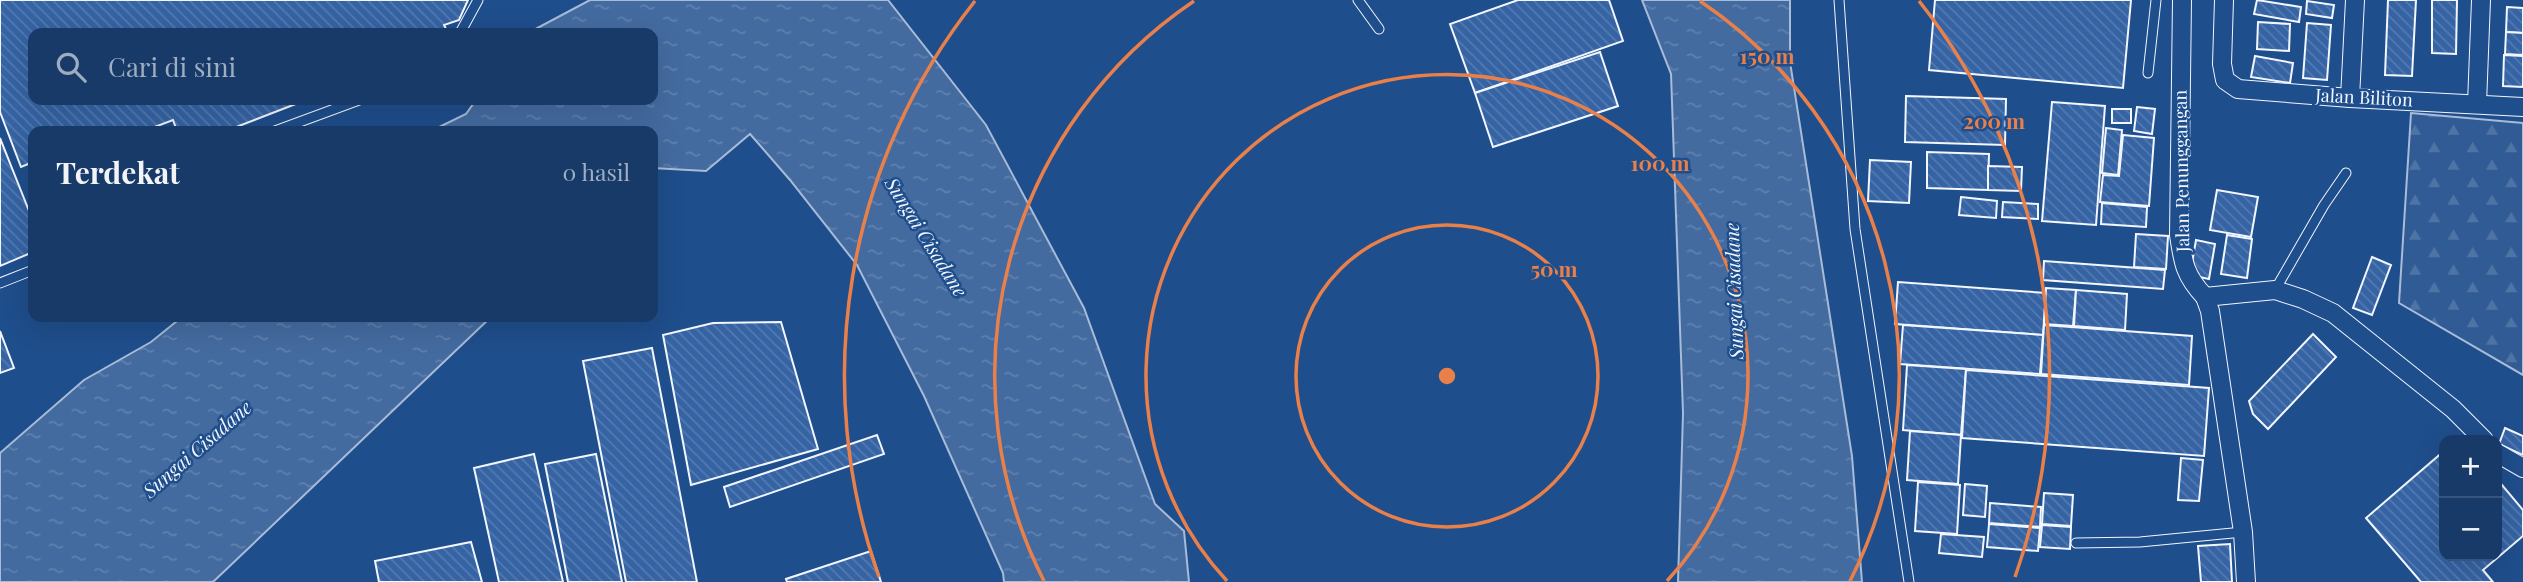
<!DOCTYPE html>
<html lang="id">
<head>
<meta charset="utf-8">
<style>
  body { margin:0; font-family:"Playfair Display",serif; background:#244571; color:#f1f3f6 }
  .controls { position:absolute; right:21px; bottom:21px; display:grid; overflow:hidden; border-radius:14px; box-shadow:0 7px 28px #0002 }
  .controls button { width:63px; height:63px; display:grid; place-items:center; padding:0; border:0; border-bottom:2px solid #36547d; background:#173a69; color:#f1f3f6; font:35px sans-serif }
  .list { margin:0; padding:0; list-style:none }
  h2 { display:flex; justify-content:space-between; align-items:center; height:91px; margin:0; padding:0 28px; font-size:30px }
  h2 small { font-size:23px; font-weight:400; color:#9eadc0 }
  .icon { flex:none; width:38px; height:38px; fill:none; stroke:currentColor; stroke-width:2; stroke-linecap:round; stroke-linejoin:round }
  .map { position:relative; flex:none; width:2523px; height:582px; overflow:hidden }
  .search { position:absolute; background:#173a69; box-shadow:0 7px 28px #0002; left:28px; top:28px; width:630px; height:77px; display:flex; align-items:center; gap:18px; box-sizing:border-box; padding:0 24px; border-radius:14px; color:#9eadc0; font-size:26px }
  .panel { position:absolute; background:#173a69; box-shadow:0 7px 28px #0002; left:28px; top:126px; width:630px; height:196px; border-radius:14px }
  .map>svg:first-child { display:block }
</style>
</head>
<body>
<div class="map">
<svg width="2523" height="582" viewBox="0 0 2523 582">
  <defs>
    <pattern id="forest-firs" width="22" height="20" patternUnits="userSpaceOnUse" patternTransform="scale(1.75)"><rect width="22" height="20" fill="#305b95"/><path d="M5 1l3.5 6h-7zM16 11l3.5 6h-7z" fill="#4e73a5"/></pattern>
    <pattern id="water-ripples" width="26" height="14" patternUnits="userSpaceOnUse" patternTransform="scale(1.75)"><rect width="26" height="14" fill="#446ba0"/><path d="M2 4q2-2 4 0t4 0M15 11q2-2 4 0t4 0" fill="none" stroke="#5f81ae"/></pattern>
    <pattern id="building-back-hatch" width="6" height="6" patternUnits="userSpaceOnUse" patternTransform="scale(1.75)"><rect width="6" height="6" fill="#3563a3"/><path d="M-1 5l2 2M0 0l6 6M5-1l2 2" fill="none" stroke="#537ab1"/></pattern>
  </defs>
  <rect width="100%" height="100%" fill="#1f4e8c"/>
  <polygon fill="url(#forest-firs)" stroke="#a8bbd7" stroke-width="2" points="2411,113 2523,123 2523,375 2399,303"/>
  <g fill="url(#water-ripples)" stroke="#a8bbd7" stroke-width="2">
    <polygon points="590,0 888,0 986,125 1084,308 1155,504 1184,531 1189,582 1004,582 1003,573 924,396 857,265 790,180 750,134 706,171 653,168 653,131 431,131 466,114 476,100 653,100 653,33 528,33"/>
    <polygon points="1642,0 1790,0 1790,62 1852,456 1862,582 1678,582 1683,413 1671,74"/>
    <polygon points="182,317 491,317 213,582 0,582 0,453 84,380 151,342"/>
  </g>
  <g fill="url(#building-back-hatch)" stroke="#f2f6ff" stroke-width="2">
    <polygon points="0,0 468,0 459,20 444,25 448,33 33,33 33,100 306,100 226,131 177,131 173,120 144,131 33,131 33,162 21,167 0,112"/>
    <polygon points="1518,0 1609,0 1623,41 1475,93 1450,24"/>
    <polygon points="1935,0 2131,0 2123,88 1929,70"/>
    <polygon points="2257,0 2301,7 2299,22 2254,14"/>
    <polygon points="2388,0 2416,0 2412,76 2385,75"/>
    <polygon points="2432,0 2457,0 2456,54 2432,53"/>
    <polygon points="2307,1 2334,5 2332,18 2306,14"/>
    <polygon points="2507,7 2523,8 2523,33 2506,32"/>
    <polygon points="2258,22 2290,24 2289,51 2257,49"/>
    <polygon points="2307,23 2331,25 2327,80 2303,78"/>
    <polygon points="2506,32 2523,33 2523,55 2505,54"/>
    <polygon points="1600,52 1618,106 1493,147 1475,93"/>
    <polygon points="2504,55 2523,56 2523,87 2503,86"/>
    <polygon points="2255,56 2293,63 2290,83 2251,77"/>
    <polygon points="1906,96 2006,99 2005,145 1905,142"/>
    <polygon points="2052,102 2105,106 2096,225 2042,221"/>
    <polygon points="2137,107 2155,109 2152,134 2134,131"/>
    <rect x="2112" y="109" width="19" height="14"/>
    <polygon points="2106,128 2122,130 2118,175 2102,173"/>
    <polygon points="2123,135 2154,138 2149,206 2100,202 2103,175 2119,176"/>
    <polygon points="0,138 33,221 33,252 0,266"/>
    <polygon points="1927,152 1989,154 1988,190 1927,188"/>
    <polygon points="1870,160 1911,162 1909,203 1868,201"/>
    <polygon points="1988,166 2022,167 2021,191 1988,190"/>
    <polygon points="2217,190 2258,197 2251,237 2210,230"/>
    <polygon points="1961,197 1997,201 1996,218 1959,215"/>
    <polygon points="2003,202 2038,204 2038,219 2002,217"/>
    <polygon points="2102,203 2147,207 2146,227 2101,224"/>
    <polygon points="2136,234 2168,236 2166,269 2134,267"/>
    <polygon points="2227,235 2252,239 2247,278 2221,274"/>
    <polygon points="2196,240 2215,244 2209,279 2190,275"/>
    <polygon points="2372,257 2391,265 2372,315 2353,308"/>
    <polygon points="2044,261 2165,270 2163,289 2043,280"/>
    <polygon points="1898,282 2046,293 2043,335 1895,324"/>
    <polygon points="2046,288 2076,290 2073,326 2044,324"/>
    <polygon points="2076,290 2127,294 2125,330 2074,326"/>
    <polygon points="781,322 818,449 691,485 663,335 713,323"/>
    <polygon points="1903,325 2043,335 2040,374 1900,364"/>
    <polygon points="2044,325 2192,336 2189,385 2041,374"/>
    <polygon points="0,331 14,368 0,373"/>
    <polygon points="2313,334 2336,357 2268,429 2253,414 2249,401"/>
    <polygon points="652,348 697,582 626,582 583,361"/>
    <polygon points="1907,365 1966,369 1961,435 1903,430"/>
    <polygon points="1966,370 2209,388 2204,456 1962,438"/>
    <polygon points="2505,428 2523,436 2523,455 2499,444"/>
    <polygon points="1910,431 1961,435 1958,484 1907,480"/>
    <polygon points="877,435 884,454 730,507 724,487"/>
    <polygon points="2444,451 2444,556 2497,556 2497,479 2523,510 2523,536 2483,570 2493,582 2421,582 2366,518"/>
    <polygon points="534,454 563,582 499,582 474,468"/>
    <polygon points="596,454 622,582 568,582 545,464"/>
    <polygon points="2181,458 2203,460 2199,501 2178,500"/>
    <polygon points="1918,482 1960,485 1957,534 1915,531"/>
    <polygon points="1965,484 1987,486 1985,517 1963,515"/>
    <polygon points="2044,493 2073,495 2071,526 2042,524"/>
    <polygon points="1990,503 2041,507 2040,527 1989,523"/>
    <polygon points="1989,524 2040,528 2038,551 1987,547"/>
    <polygon points="2042,525 2071,527 2070,549 2040,547"/>
    <polygon points="1941,534 1984,537 1982,557 1939,553"/>
    <polygon points="471,542 482,582 379,582 375,561"/>
    <polygon points="2230,544 2232,582 2201,582 2198,546"/>
    <polygon points="871,551 881,582 787,582 786,579"/>
  </g>
  <g fill="none" stroke-linecap="round" stroke-linejoin="round">
    <defs>
      <g id="lane">
        <polyline points="1358,0 1379,29"/>
        <polyline points="1839,0 1855,229 1909,582"/>
        <polyline points="460,33 478,0"/>
        <polyline points="2148,73 2156,0"/>
        <polyline points="275,131 359,100"/>
        <polyline points="0,283 33,270"/>
        <polyline points="2275,290 2324,205 2346,173"/>
        <polyline points="2076,543 2140,542 2243,532"/>
      </g>
      <g id="street">
        <path d="M2182,0l-3,235c4,28 6,41 26,62l70,-7 28,9 30,14 120,96 31,31"/>
        <polyline points="2224,0 2222,64 2225,80 2238,89 2350,98 2523,107"/>
        <polyline points="2350,98 2355,0"/>
        <polyline points="2477,104 2481,0"/>
        <polyline points="2205,297 2210,311 2243,532 2246,582"/>
        <polyline points="2497,453 2523,468"/>
      </g>
    </defs>
    <use href="#lane" stroke="#f2f6ff" stroke-width="11"/>
    <use href="#street" stroke="#f2f6ff" stroke-width="20"/>
    <use href="#lane" stroke="#1f4e8c" stroke-width="9"/>
    <use href="#street" stroke="#1f4e8c" stroke-width="18"/>
  </g>
  <g fill="none" stroke="#ea8049" stroke-width="3.5">
    <circle cx="1447" cy="376" r="151"/>
    <path d="M1227 581A301 301 0 1 1 1667 581"/>
    <path d="M1044 581A452 452 0 0 1 1194 1M1700 1A452 452 0 0 1 1850 581"/>
    <path d="M879 577A603 603 0 0 1 975 1M1919 1A603 603 0 0 1 2015 577"/>
  </g>
  <g text-anchor="middle" stroke-width="5" stroke-linejoin="round" paint-order="stroke">
    <g font-size="18" fill="#f2f6ff" stroke="#1f4e8c">
      <text transform="translate(2364 98) rotate(3)" y="6">Jalan Biliton</text>
      <text transform="translate(2182 171) rotate(-91)" y="6">Jalan Penunggangan</text>
    </g>
    <g font-size="19" font-style="italic" fill="#f2f6ff" stroke="#1f4e8c">
      <text transform="translate(926 237) rotate(58)" y="7">Sungai Cisadane</text>
      <text transform="translate(1734 291) rotate(-92)" y="7">Sungai Cisadane</text>
      <text transform="translate(197 449) rotate(-41)" y="7">Sungai Cisadane</text>
    </g>
  </g>
  <circle cx="1447" cy="376" r="10" fill="#ea8049" stroke="#1f4e8c" stroke-width="3.5"/>
  <g font-size="21" text-anchor="middle" font-weight="bold" fill="#ea8049" stroke="#1f4e8c" stroke-width="5" stroke-linejoin="round" paint-order="stroke">
    <text x="1767" y="64">150 m</text>
    <text x="1994" y="129">200 m</text>
    <text x="1660" y="171">100 m</text>
    <text x="1554" y="277">50 m</text>
  </g>
</svg>
<div class="controls">
<button>+</button>
<button>−</button>
</div>
<div class="search"><svg class="icon" aria-label="search" viewBox="0 0 24 24"><circle cx="10" cy="10" r="6"/><path d="M15 15l6 6"/></svg>Cari di sini</div>
<section class="panel">
<h2>Terdekat<small>0 hasil</small></h2>
<ul class="list">
</ul>
</section>
</div>
</body>
</html>
